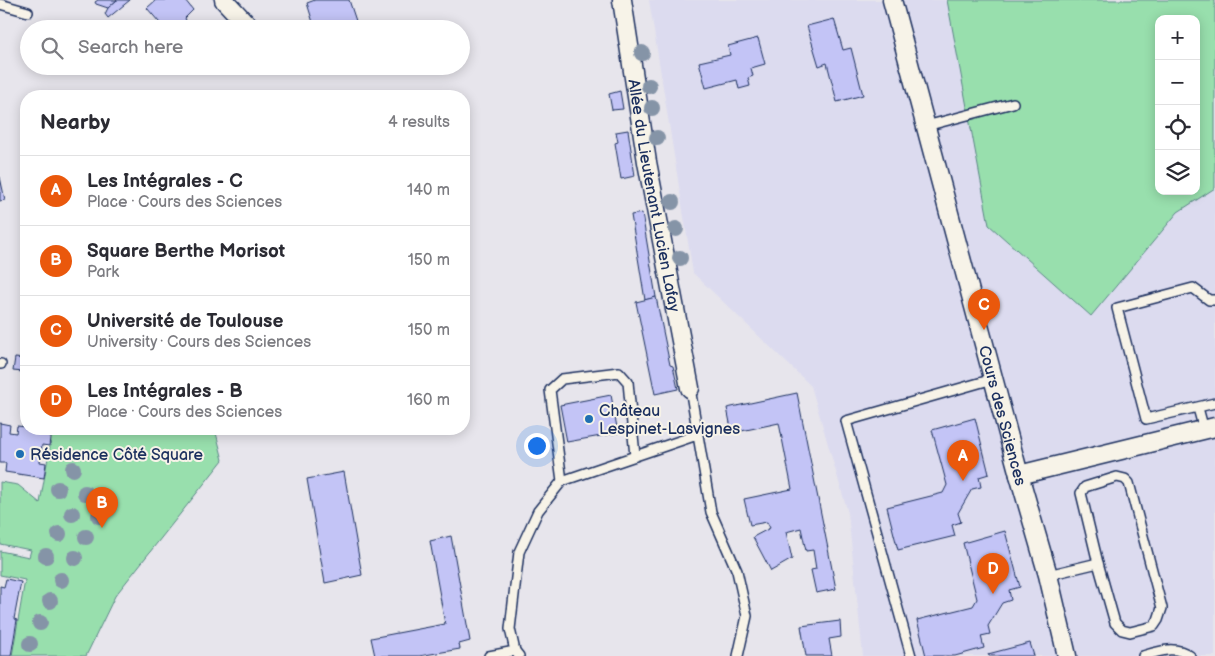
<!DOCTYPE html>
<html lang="en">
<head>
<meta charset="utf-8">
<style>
  body { margin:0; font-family:"Balsamiq Sans",sans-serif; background:#f2f2f3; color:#2b2b33 }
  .controls { position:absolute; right:15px; top:15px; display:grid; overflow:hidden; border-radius:10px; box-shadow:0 2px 12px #0003 }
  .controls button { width:45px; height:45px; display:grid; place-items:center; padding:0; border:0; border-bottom:1px solid #e1e1e2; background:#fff; color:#2b2b33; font:25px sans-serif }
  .you { position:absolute; left:536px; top:445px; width:18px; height:18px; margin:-12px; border:4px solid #fff; border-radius:50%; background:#1a73e8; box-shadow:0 0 0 8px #1a73e833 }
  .badge { display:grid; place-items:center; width:32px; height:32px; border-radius:50%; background:#ea580c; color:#fff; font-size:16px; font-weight:700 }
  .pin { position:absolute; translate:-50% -41px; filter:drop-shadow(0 1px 2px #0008) }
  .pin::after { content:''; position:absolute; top:26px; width:18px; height:15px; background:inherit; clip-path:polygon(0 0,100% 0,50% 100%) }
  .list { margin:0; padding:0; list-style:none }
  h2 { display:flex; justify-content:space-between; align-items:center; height:65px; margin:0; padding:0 20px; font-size:21px }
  h2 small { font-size:16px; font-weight:400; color:#7c7c81 }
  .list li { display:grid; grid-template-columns:32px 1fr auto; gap:15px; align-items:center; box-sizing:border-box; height:70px; padding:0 20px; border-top:1px solid #e1e1e2 }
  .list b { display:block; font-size:19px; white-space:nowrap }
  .list p { margin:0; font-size:16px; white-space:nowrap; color:#7c7c81 }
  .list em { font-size:16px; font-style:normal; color:#7c7c81 }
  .icon { flex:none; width:28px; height:28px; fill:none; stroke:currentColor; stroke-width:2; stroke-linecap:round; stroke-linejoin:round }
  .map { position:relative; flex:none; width:1215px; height:656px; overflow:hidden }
  .search { position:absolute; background:#fff; box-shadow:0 2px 12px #0003; left:20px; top:20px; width:450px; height:55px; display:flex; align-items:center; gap:12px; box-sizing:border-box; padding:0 18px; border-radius:28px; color:#7c7c81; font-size:19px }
  .panel { position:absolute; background:#fff; box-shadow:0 2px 12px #0003; left:20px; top:90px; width:450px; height:345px; border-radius:20px }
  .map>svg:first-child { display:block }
</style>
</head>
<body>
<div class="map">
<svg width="1215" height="656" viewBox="0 0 1215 656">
  <rect width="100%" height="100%" fill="#e7e5ec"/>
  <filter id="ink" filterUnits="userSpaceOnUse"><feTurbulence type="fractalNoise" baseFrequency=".02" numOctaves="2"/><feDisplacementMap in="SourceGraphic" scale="10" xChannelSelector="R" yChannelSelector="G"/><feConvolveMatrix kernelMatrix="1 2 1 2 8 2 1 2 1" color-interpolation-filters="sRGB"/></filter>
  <g filter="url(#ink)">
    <path fill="#dcdbef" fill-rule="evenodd" d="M649,0h566v656h-352l-15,-143 -37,-127 -118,-113zM1159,19h37v172h-37z"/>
    <g fill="#98dfad" stroke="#5a8786" fill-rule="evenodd">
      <path d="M947,0h268v188l-37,24 -87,104 -102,-91zM1159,19h37v172h-37z"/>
      <polygon points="53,429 215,429 223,460 115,596 86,656 12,656 25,580 0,575 0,551 29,557 31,550 0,544 0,482 18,485 40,503"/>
    </g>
    <g fill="#c3c4f6" stroke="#1b2f5e">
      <polygon points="98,0 117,0 108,8 96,4 95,2"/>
      <polygon points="117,0 130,0 108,18 105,14 108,8"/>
      <polygon points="156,0 185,0 193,10 185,18 186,20 176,29 165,29 147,8"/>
      <polygon points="315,0 349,0 356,21 338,27 338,29 315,29 307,3"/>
      <polygon points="834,19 843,50 851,48 863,95 837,102 827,63 819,66 807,26"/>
      <polygon points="758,38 765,64 751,68 753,76 748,78 750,86 739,89 737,80 706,88 699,62 730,55 728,46"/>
      <polygon points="620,91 623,109 612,110 609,94"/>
      <polygon points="628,130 635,176 621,179 615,143 618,142 616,132"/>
      <polygon points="0,177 5,200 0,201"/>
      <polygon points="642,213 656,297 645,300 631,215"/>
      <polygon points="656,297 670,365 673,366 678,389 655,394 636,302"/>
      <polygon points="15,358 25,359 23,372 13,371"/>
      <polygon points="797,393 836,589 816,593 811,570 816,569 813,550 806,551 801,528 786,532 792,559 771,571 753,537 770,528 767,522 750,525 744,499 792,489 779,423 732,433 727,408"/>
      <polygon points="611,395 618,433 567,442 560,405"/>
      <polygon points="975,418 989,474 979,477 981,487 972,489 958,513 961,522 952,525 955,536 898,550 887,507 943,493 947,485 932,430"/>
      <polygon points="0,423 10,425 9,432 16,433 17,426 26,427 26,429 51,431 49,446 42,445 40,462 46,463 44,478 5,472 6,463 0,463"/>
      <polygon points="344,472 362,575 325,583 307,479"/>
      <polygon points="1005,531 1020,587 1009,590 1011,600 1002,603 988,626 990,634 981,636 984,648 955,656 926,656 917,620 973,606 977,599 963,543"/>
      <polygon points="451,536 470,641 459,644 460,649 419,656 375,656 371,638 445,624 430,541"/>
      <polygon points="6,579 21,582 14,619 17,620 11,656 0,656 0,586 4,587"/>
      <polygon points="840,621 841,637 829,639 832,656 806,656 801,626"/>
      <polygon points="1030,643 1034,656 989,656 988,654"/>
    </g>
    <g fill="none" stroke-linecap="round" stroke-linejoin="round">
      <defs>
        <g id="lane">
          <polyline points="0,4 28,12"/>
          <polyline points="926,126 1013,103"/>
          <polyline points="1215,300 1209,300 1193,288 1117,308 1146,419 1215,403"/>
          <polyline points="0,364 1,364"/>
          <polyline points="690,388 711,512 737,571 747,616 738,656"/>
          <polyline points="1198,408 1204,430"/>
          <polygon points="1117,477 1125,479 1129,483 1162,608 1158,620 1154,626 1130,632 1122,630 1115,623 1098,563 1081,493 1085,487"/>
          <polyline points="562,481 550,390 562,379 619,372 628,382 635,456"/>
          <polyline points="1048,575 1098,563"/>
          <polyline points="489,656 515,651"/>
          <polyline points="519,656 515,651 510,629 519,552 538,511 562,481 697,435"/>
          <polyline points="911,656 846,421 993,379"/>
          <path d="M1143,656c16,-5 32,-11 47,0"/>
        </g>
        <g id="street">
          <polyline points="224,0 251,29"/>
          <path id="s1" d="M622,0l25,162 43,226"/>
          <path id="s2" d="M892,0l127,475 29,100 19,81"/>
          <polyline points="1019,475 1215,427"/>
        </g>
      </defs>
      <use href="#lane" stroke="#1b2f5e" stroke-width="12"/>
      <use href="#street" stroke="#1b2f5e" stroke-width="21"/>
      <use href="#lane" stroke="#f7f3e8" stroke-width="9"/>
      <use href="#street" stroke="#f7f3e8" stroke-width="18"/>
    </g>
    <g fill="#8594a7">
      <circle cx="642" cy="53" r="8"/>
      <circle cx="649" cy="86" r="8"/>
      <circle cx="652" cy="108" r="8"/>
      <circle cx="657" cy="138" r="8"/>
      <circle cx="672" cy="202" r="8"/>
      <circle cx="676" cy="229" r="8"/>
      <circle cx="680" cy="258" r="8"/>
      <circle cx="73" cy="469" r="8"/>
      <circle cx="58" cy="489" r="8"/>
      <circle cx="85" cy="493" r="8"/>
      <circle cx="72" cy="514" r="8"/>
      <circle cx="99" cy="516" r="8"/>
      <circle cx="59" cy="534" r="8"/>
      <circle cx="86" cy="537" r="8"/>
      <circle cx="46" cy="556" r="8"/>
      <circle cx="75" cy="558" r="8"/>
      <circle cx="61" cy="580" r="8"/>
      <circle cx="50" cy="601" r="8"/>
      <circle cx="40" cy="623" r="8"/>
      <circle cx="30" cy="644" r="8"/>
    </g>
  </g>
  <g fill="#1f6fb2" stroke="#f7f3e8" stroke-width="2">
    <circle cx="589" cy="419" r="5"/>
    <circle cx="20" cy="454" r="5"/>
  </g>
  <g text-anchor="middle" stroke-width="4" stroke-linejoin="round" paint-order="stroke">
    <g font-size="16" fill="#1b2f5e" stroke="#f7f3e8">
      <text dy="6" stroke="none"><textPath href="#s1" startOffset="198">Allée du Lieutenant Lucien Lafay</textPath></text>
      <text dy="6" stroke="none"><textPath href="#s2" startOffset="430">Cours des Sciences</textPath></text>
    </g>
    <g font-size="16" fill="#1b2f5e" stroke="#f7f3e8" text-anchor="start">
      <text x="599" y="416">Château<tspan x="599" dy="18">Lespinet-Lasvignes</tspan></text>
      <text x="30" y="460">Résidence Côté Square</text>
    </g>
  </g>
</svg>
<div class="controls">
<button>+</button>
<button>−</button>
<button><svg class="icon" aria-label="locate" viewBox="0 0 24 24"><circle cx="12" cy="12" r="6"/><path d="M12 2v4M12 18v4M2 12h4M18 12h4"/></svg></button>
<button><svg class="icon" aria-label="layers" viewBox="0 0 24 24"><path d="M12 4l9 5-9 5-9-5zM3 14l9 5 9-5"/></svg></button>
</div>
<div class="you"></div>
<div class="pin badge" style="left:963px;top:481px">A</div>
<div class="pin badge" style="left:102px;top:528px">B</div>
<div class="pin badge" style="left:984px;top:330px">C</div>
<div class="pin badge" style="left:993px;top:594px">D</div>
<div class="search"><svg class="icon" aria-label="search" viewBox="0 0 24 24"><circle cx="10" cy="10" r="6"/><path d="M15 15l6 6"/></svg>Search here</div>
<section class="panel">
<h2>Nearby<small>4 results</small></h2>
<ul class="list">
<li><span class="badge">A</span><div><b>Les Intégrales - C</b><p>Place · Cours des Sciences</p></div><em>140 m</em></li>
<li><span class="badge">B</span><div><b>Square Berthe Morisot</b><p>Park</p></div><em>150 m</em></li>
<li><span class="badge">C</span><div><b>Université de Toulouse</b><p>University · Cours des Sciences</p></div><em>150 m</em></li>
<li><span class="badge">D</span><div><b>Les Intégrales - B</b><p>Place · Cours des Sciences</p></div><em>160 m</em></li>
</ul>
</section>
</div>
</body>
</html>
